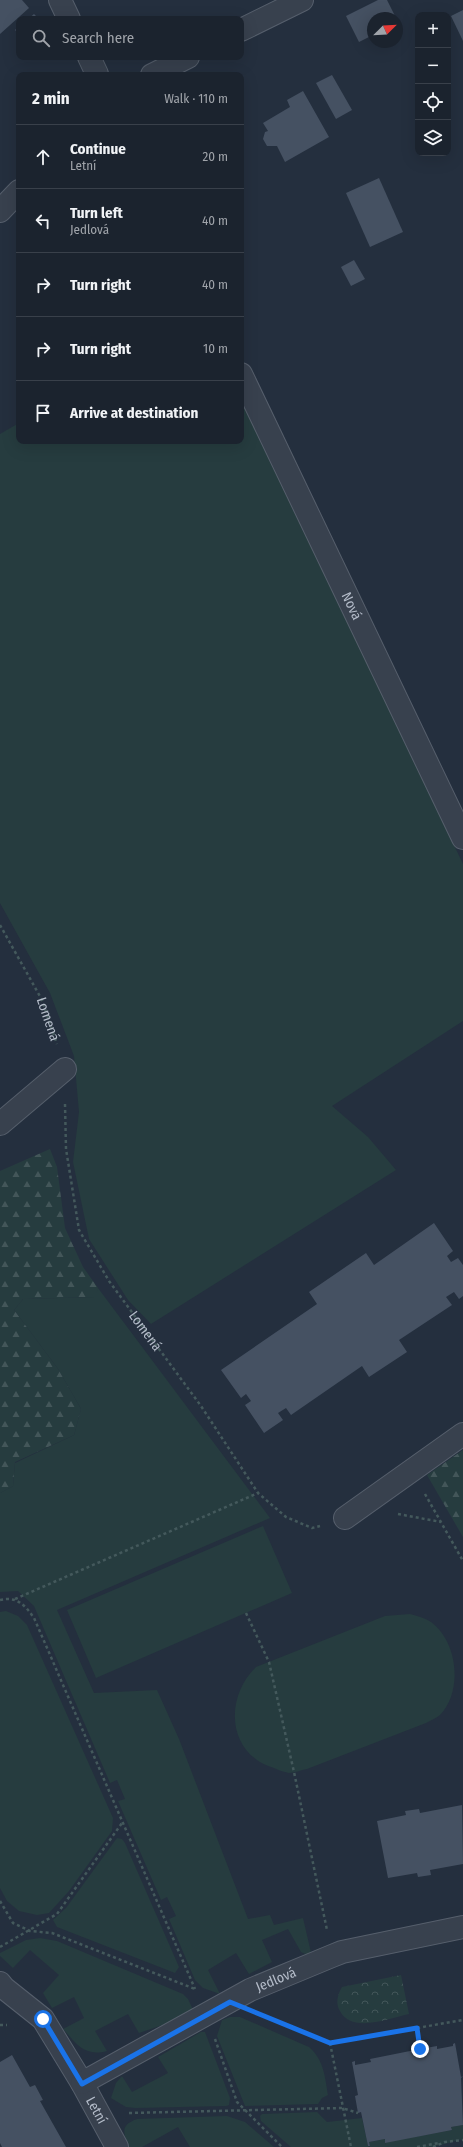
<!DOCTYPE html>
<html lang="en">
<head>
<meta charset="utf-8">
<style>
  body { margin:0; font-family:"Fira Sans Condensed",sans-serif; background:#282f3a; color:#f1f3f6 }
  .controls { position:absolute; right:12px; top:12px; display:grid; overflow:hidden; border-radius:8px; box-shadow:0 4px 16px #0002 }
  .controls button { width:36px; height:36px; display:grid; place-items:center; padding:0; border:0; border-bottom:1px solid #39404a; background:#1b232e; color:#f1f3f6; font:20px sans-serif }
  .compass { position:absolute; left:367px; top:12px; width:36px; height:36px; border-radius:50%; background:#1b232e; box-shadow:0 4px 16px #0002; rotate:66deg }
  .stop { position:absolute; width:12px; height:12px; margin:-9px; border:3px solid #1a73e8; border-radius:50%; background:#fff }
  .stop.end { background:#1a73e8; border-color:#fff; box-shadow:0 1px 4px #0008 }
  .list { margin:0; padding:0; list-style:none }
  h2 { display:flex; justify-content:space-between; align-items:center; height:52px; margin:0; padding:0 16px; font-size:17px }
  h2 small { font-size:13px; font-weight:400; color:#a0a4aa }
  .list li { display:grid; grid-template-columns:26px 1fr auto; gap:12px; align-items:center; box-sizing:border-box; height:64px; padding:0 16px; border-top:1px solid #39404a }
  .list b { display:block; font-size:15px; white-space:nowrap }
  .list p { margin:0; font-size:13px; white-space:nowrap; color:#a0a4aa }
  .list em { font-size:13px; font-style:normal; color:#a0a4aa }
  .icon { flex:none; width:22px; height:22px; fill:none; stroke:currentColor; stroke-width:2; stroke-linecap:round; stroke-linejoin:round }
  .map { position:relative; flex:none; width:463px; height:2147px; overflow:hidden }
  .search { position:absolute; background:#1b232e; box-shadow:0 4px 16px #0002; left:16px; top:16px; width:228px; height:44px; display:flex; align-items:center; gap:10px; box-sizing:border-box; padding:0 14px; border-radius:8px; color:#a0a4aa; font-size:15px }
  .panel { position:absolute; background:#1b232e; box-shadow:0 4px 16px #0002; left:16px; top:72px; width:228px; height:372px; border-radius:8px }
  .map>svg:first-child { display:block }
</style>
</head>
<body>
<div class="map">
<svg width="463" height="2147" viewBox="0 0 463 2147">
  <defs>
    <pattern id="forest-firs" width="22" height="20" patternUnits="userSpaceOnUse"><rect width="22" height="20" fill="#263c3f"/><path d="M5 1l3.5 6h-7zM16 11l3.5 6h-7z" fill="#435659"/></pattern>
    <pattern id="park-crowns" width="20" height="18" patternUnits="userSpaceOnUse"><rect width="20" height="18" fill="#263c3f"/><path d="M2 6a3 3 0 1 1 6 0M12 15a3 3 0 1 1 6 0" fill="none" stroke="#435659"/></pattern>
  </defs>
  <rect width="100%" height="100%" fill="#242f3e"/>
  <g fill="#263c3f">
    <polygon points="241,401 463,864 463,1021 332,1106 368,1137 396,1170 151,1324 128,1300 89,1239 73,1162 79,1112 74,1056 50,993 0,903 0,434 19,423 19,441 241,441"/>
    <polygon points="98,1288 270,1518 57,1610 94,1693 157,1690 179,1739 248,1919 270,1915 274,1925 303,1918 312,1957 301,1952 288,1929 262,1940 272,1962 249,1974 236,1953 208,1970 220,1994 203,1988 195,1980 169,1919 176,1916 167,1897 161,1900 118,1801 125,1799 117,1780 110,1783 34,1606 18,1591 0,1592 0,1493 13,1486 15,1463 74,1435 81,1409 58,1369 14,1310 23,1299 94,1297"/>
    <polygon points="263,1526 292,1593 96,1678 67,1610"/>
    <polygon points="6,1611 18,1616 27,1625 113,1818 112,1831 69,1891 49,1913 37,1915 19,1911 7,1901 0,1888 0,1612"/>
    <path d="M410,1614c7,2 15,4 21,8 27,20 32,69 9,93 -3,3 -9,5 -14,8l-119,46c-6,1 -13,4 -18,4 -5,-1 -11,-3 -15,-5 -47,-14 -50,-70 -18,-101l129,-51z"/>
    <polygon points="117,1838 122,1839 125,1843 179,1967 175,1973 57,1927 53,1920 66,1908"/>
    <path d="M40,1938l17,3 126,53 5,5 7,15 -56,19 -11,-19 -33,17 12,20c-23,6 -30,-7 -44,-22l21,-11 -10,-21 -22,11 -9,-15 16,-18 -29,-25 -17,18 -13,-12v-3l26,-13z"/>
    <path d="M230,2017h10l69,30c15,13 16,30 19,48l-6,3 -4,6 -73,2 -28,-70 5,-16z"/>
    <polygon points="201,2032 205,2032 230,2098 229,2105 226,2106 136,2108 126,2107 111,2098 116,2083 122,2076 132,2092 168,2073 158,2057"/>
    <polygon points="317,2112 327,2122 362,2118 368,2146 370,2147 291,2147 261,2121 260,2116 262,2114"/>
    <path d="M227,2116l18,6 29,25h-84l-12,-20 -36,20h-13c-6,-14 -9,-22 8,-28z"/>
    <polygon points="463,2125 463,2139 433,2147 370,2147 369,2142 385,2139 386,2145 386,2142 452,2130 451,2127"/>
  </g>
  <g fill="url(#forest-firs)">
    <polygon points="50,1149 57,1167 65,1228 83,1267 98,1288 95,1297 23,1299 14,1310 58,1369 81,1409 74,1435 15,1462 13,1486 0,1493 0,1171"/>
    <polygon points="463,1450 463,1537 427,1475"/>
  </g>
  <path fill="url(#park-crowns)" d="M401,1975l8,39c-20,4 -57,20 -69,-3 -5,-8 -2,-17 2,-24z"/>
  <g fill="#455162">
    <polygon points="0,0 22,0 29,8 0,34"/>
    <polygon points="378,0 387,0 396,18 373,18 373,35 359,42 346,16"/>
    <polygon points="463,10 463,41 451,16"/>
    <polygon points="34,14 39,19 28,19"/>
    <polygon points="19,26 19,34 15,30"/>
    <polygon points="332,75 352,110 336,119 316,83"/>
    <polygon points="303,91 329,137 285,162 277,146 267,146 263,139 265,132 268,131 263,123 290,107 287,100"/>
    <polygon points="379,178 403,232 370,247 346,193"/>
    <polygon points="354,260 365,279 351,286 341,267"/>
    <polygon points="434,1223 453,1251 447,1256 451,1262 458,1258 463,1265 463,1296 459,1299 454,1292 446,1297 452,1305 399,1340 407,1352 369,1377 362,1366 291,1415 286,1408 278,1413 283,1420 264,1433 245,1405 251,1401 246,1394 241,1398 221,1370 317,1304 309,1292 366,1253 374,1265"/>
    <polygon points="462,1805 463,1864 430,1870 431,1875 418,1877 417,1873 388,1878 377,1821 406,1815 405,1811 419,1809 420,1813"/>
    <polygon points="455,2043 461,2077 463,2076 461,2078 463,2125 451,2127 452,2130 385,2143 385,2139 369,2142 370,2146 368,2146 361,2112 358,2113 355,2096 358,2095 352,2062 355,2061 355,2065 371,2062 370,2059 420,2049 437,2046 437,2049 453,2046 453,2044"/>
    <polygon points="12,2055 30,2087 35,2085 43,2100 40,2101 66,2147 2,2147 0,2143 0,2062"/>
  </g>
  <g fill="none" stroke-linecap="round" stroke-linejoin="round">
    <defs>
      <g id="minor">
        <polyline points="60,0 69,19"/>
        <polyline points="241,30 302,0"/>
        <polyline points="89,57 97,74"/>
        <polyline points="152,75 188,57"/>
        <polyline points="0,211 19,191"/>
        <path id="s3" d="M241,374l222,464"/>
        <polyline points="0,1124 65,1069"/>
        <polyline points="345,1518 463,1434"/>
        <path id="s4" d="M0,1983l4,5 39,31 39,64 35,64"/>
        <path id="s5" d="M82,2083l168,-93 82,-34 10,-4 121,-25"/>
      </g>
    </defs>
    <use href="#minor" stroke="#565f6c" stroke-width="24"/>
    <g stroke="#44595c" stroke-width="2.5" stroke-dasharray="3 3" stroke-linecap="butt">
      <path id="s1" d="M0,925l42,75 15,44"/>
      <path id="s2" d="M65,1104l1,45 13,81 30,51 92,125 57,87 28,24 26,11 8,-2"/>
      <polyline points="425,1494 463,1561"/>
      <polyline points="398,1514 441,1522"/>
      <polyline points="15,1599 258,1493"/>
      <path d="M0,1600c17,-4 25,5 34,18l161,371"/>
      <polyline points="246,1613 269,1662 294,1772 327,1930"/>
      <polyline points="0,1901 13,1923 30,1931 52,1933 195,1989"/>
      <polyline points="0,1947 57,1914 122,1823"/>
      <polyline points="262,2015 330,2043 463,2020"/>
      <polyline points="0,2025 7,2025"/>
      <polyline points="417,2028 420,2049"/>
      <polyline points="215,2039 237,2102 282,2147"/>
      <polyline points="330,2043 351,2147"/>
      <polyline points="129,2113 342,2108 358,2113"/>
      <polyline points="417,2147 439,2143"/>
      <polyline points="433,2147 445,2142 463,2140"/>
    </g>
    <use href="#minor" stroke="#38414e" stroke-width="22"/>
  </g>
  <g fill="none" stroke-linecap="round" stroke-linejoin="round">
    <polyline stroke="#1a73e8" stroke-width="5" points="43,2019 82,2084 230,2002 330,2043 417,2028 420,2049"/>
  </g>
  <g text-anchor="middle" stroke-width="4" stroke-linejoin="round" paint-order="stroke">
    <g font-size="14" fill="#b4bcc9" stroke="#1d2633">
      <text dy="5" stroke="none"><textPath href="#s3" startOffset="257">Nová</textPath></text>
      <text dy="5" stroke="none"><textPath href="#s1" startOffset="106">Lomená</textPath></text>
      <text dy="5" stroke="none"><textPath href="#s2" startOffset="248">Lomená</textPath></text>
      <text dy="5" stroke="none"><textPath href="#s5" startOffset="220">Jedlová</textPath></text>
      <text dy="5" stroke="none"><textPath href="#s4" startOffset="162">Letní</textPath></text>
    </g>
  </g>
</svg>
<div class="controls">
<button>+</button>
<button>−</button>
<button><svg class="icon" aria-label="locate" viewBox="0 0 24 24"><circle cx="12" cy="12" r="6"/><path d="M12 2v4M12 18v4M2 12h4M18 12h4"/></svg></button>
<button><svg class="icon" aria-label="layers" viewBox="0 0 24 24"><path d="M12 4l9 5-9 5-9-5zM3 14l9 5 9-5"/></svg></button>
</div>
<svg class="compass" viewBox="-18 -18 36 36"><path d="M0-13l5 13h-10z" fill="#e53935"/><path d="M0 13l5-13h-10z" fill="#a0a4aa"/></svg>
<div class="stop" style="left:43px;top:2019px"></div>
<div class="stop end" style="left:420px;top:2049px"></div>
<div class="search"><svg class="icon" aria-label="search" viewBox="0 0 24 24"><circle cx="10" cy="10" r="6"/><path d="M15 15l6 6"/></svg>Search here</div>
<section class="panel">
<h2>2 min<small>Walk · 110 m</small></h2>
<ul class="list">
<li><svg class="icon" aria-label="ahead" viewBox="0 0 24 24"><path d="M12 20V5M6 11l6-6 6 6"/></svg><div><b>Continue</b><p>Letní</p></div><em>20 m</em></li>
<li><svg class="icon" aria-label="left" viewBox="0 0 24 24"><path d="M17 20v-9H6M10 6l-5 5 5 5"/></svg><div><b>Turn left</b><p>Jedlová</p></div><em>40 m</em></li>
<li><svg class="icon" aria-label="right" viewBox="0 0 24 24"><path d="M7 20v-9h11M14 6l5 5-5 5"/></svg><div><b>Turn right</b></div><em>40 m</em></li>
<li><svg class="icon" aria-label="right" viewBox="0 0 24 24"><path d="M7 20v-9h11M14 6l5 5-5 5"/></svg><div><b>Turn right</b></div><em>10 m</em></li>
<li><svg class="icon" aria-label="arrive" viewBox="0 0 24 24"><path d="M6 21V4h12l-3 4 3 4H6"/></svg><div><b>Arrive at destination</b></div></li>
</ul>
</section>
</div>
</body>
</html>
